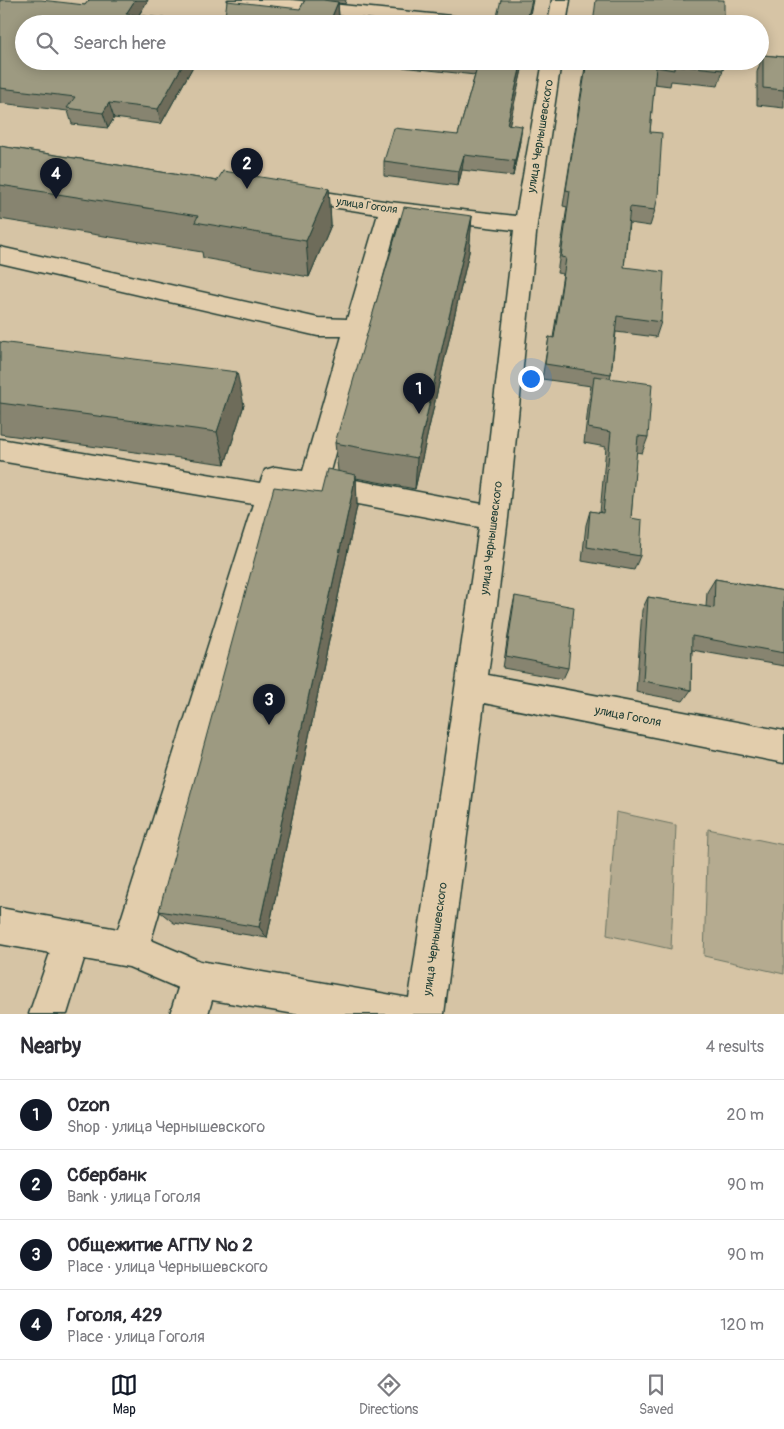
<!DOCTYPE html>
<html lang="en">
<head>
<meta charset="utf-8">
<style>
  body { margin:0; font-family:Pangolin,sans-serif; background:#f7f7f7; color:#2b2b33 }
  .you { position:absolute; left:530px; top:378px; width:18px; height:18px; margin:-12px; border:4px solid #fff; border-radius:50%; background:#1a73e8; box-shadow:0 0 0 8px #1a73e833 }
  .badge { display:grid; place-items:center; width:32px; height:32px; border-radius:50%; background:#111827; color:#fff; font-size:16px; font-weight:700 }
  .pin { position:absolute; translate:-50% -41px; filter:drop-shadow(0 1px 2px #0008) }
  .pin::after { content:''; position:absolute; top:26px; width:18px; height:15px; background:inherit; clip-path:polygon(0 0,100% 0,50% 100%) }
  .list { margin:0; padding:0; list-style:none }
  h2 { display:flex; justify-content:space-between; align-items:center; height:65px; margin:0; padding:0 20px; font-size:21px }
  h2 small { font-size:16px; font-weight:400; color:#7c7c81 }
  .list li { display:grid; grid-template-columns:32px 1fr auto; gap:15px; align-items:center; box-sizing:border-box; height:70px; padding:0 20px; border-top:1px solid #e1e1e2 }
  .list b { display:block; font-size:19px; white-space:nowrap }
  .list p { margin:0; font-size:16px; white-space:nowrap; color:#7c7c81 }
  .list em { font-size:16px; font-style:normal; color:#7c7c81 }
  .icon { flex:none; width:28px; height:28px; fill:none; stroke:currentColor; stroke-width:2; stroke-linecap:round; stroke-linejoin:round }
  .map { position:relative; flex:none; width:784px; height:1014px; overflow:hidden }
  .search { position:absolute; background:#fff; box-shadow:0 2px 12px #0003; left:15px; right:15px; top:15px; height:55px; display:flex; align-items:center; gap:12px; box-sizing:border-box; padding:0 18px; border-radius:28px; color:#7c7c81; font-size:19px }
  .sheet { height:345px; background:#fff }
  nav { display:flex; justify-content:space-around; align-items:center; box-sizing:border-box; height:70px; border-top:1px solid #e1e1e2; background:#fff; font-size:14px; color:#7c7c81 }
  nav a { display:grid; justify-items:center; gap:2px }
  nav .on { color:#111827 }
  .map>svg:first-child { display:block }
</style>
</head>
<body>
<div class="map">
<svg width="784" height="1014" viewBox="0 0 784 1014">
  <rect width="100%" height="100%" fill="#d6c4a5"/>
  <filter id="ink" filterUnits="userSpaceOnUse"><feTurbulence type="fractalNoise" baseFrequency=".02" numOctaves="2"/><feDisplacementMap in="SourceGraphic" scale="10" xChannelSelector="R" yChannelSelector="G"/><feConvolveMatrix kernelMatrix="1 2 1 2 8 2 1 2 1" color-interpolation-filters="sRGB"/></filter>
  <g filter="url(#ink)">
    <g fill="#b5ab90" stroke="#6a7462">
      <polygon points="616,812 676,825 671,949 607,935"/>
      <polygon points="708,829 784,845 784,974 704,956"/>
    </g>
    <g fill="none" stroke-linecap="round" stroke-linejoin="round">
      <defs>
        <g id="minor">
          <polygon points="228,0 291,0 481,19 487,20 490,24 423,24 237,5 231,4"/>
          <polygon points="552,0 570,0 566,24 548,24"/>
          <path d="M543,61h18l-24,163 -29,294 -20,157 296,56v32l-300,-60 -40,311h-149l-83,-14 -4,14h-38l8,-26 -49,-21 -45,-8 -17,55h-38l21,-61 -50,-9v-36l118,21 135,-425 -253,-43v-22l260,44 5,-13 10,-3 28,4 39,-135h-24l-318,-73v-16l318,71 29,1 31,-105 -86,-13 -8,-2 -3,-5 3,-5 8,-2 98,15 126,14zM399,217l115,13 -32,274 -153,-29zM285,490l194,37 -70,471 -209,-37 -49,-21z"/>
        </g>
      </defs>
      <use href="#minor" stroke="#1f3d34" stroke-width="3"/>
      <use href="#minor" fill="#e2cdac" fill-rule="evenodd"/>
    </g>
    <g fill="#87846f" stroke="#1f3d34">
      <polygon points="0,0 85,5 89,0 148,0 139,15 24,61 196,61 161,124 114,118 108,128 72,124 68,111 0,103"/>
      <polygon points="305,0 346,0 345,4 338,3 339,17 300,9"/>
      <polygon points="763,55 784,57 784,108 757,105 757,72"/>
      <polygon points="392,61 524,61 509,124 520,141 513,176 462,170 458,186 384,176 384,161 458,135 475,75 392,66"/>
      <polygon points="586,61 723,61 723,70 718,86 671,81 670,86 654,84 650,132 655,210 650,226 629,223 624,267 661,322 656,337 616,332 611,374 610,378 648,437 642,453 636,452 631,518 640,556 634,570 582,561 586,525 590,511 600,513 606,447 584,443 590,391 591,386 542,379 549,337 553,338 563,274 557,273 567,207 563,206"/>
      <polygon points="0,146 217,181 329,188 331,225 309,277 203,258 202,252 0,219"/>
      <polygon points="472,216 469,252 415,489 356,478 357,506 267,938 174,923 159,911 321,493 338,471 335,443"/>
      <polygon points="0,342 244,405 225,464 0,434"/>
      <polygon points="715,579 784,591 784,666 692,650 691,690 683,701 636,692 642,610 648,597 706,607 707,592"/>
      <polygon points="515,596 568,668 563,679 503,668 512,609"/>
    </g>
    <g fill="#6e6c5a" stroke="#1f3d34">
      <polygon points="135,0 148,0 133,24 126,14"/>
      <polygon points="532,0 533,0 528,24 526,24"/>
      <polygon points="338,2 339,17 336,24 329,24"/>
      <polygon points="185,61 196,61 161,124 158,109"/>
      <polygon points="522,61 524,61 506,140 507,124"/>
      <polygon points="109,103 114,118 108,128 103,113"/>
      <polygon points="522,126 520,141 513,176 515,161"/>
      <polygon points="464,155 462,170 458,186 459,171"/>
      <polygon points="329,188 331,225 309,277 306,241"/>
      <polygon points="472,216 469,252 415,489 417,458"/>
      <polygon points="237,372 244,405 225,464 217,432"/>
      <polygon points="356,475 357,506 267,938 259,927"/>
    </g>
    <g fill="#9d9a81" stroke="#1f3d34">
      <polygon points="0,0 41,0 85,5 89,0 135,0 126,14 206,23 24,24 24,61 185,61 158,109 109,103 103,113 67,108 75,97 0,88"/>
      <polygon points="305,0 323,0 338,2 329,24 224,24 227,1 300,9"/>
      <polygon points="501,0 532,0 526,24 495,24"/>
      <polygon points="596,0 724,0 724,24 593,24"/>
      <polygon points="763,55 784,57 784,90 763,88"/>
      <polygon points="479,61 522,61 507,124 522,126 515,161 464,155 459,171 384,161 394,128 458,135"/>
      <polygon points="587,61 723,61 723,70 674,65 674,70 656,67 650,132 662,133 658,196 655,210 630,207 624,267 664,272 661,322 617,316 611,374 545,364 549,337 554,338 566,258 561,257 570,191 566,190"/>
      <polygon points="0,146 217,181 223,171 329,188 306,241 195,222 198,216 0,185"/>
      <polygon points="404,207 472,216 417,458 335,443"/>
      <polygon points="0,342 237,372 217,432 0,403"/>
      <polygon points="594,376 652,384 648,437 638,436 631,518 642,520 640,556 587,547 590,511 603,513 611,432 588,428"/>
      <polygon points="327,469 356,475 259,927 159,911 274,487 321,493"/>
      <polygon points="715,579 784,591 784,653 692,636 691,690 643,681 648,597 714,608"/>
      <polygon points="515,596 574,607 568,668 506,656"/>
    </g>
  </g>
  <g text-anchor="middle" stroke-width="4" stroke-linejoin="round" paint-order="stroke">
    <g font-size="11" fill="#1f3d34" stroke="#e2cdac">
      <text transform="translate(367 205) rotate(8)" y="4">улица Гоголя</text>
    </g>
    <g font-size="12" fill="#1f3d34" stroke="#e2cdac">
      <text transform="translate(540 136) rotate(-81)" y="4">улица Чернышевского</text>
      <text transform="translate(491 538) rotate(-83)" y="4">улица Чернышевского</text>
      <text transform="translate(628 716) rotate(11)" y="4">улица Гоголя</text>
      <text transform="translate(435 939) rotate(-82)" y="4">улица Чернышевского</text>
    </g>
  </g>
</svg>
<div class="you"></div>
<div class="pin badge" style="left:419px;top:414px">1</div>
<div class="pin badge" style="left:247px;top:189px">2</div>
<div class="pin badge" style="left:269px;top:725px">3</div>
<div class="pin badge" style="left:56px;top:199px">4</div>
<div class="search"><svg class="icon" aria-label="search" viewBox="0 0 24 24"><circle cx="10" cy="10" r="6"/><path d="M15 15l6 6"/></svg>Search here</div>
</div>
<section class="sheet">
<h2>Nearby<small>4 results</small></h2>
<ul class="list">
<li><span class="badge">1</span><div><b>Ozon</b><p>Shop · улица Чернышевского</p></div><em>20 m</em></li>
<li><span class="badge">2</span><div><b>Сбербанк</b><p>Bank · улица Гоголя</p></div><em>90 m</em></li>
<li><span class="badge">3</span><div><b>Общежитие АГПУ № 2</b><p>Place · улица Чернышевского</p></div><em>90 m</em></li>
<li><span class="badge">4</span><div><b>Гоголя, 429</b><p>Place · улица Гоголя</p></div><em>120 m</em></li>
</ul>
</section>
<nav>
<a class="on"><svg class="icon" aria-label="map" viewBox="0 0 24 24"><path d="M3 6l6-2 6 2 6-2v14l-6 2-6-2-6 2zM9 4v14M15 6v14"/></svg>Map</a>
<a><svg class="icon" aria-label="directions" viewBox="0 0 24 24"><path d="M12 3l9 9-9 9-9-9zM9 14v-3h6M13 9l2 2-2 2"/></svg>Directions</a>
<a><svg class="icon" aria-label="saved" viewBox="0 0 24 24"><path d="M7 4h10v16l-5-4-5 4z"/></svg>Saved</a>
</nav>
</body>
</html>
